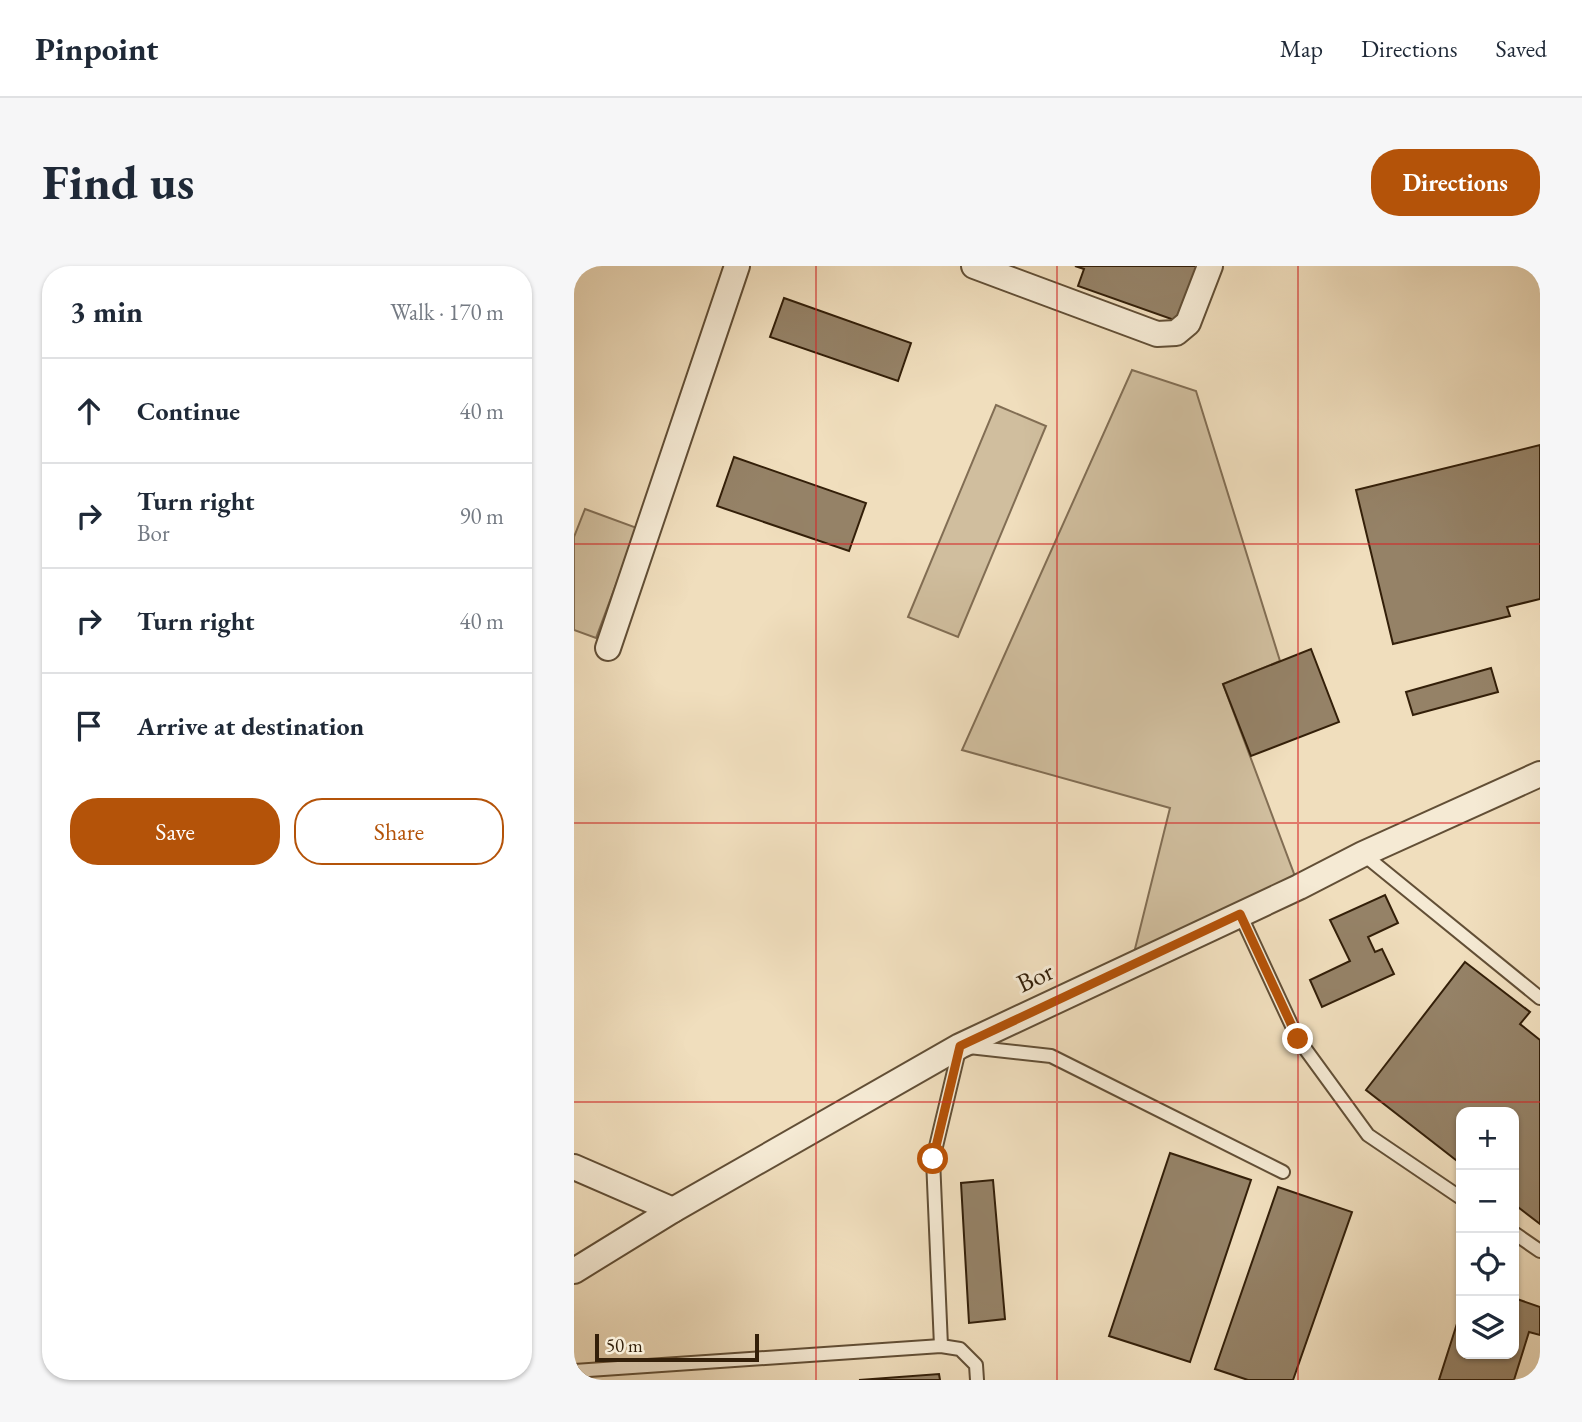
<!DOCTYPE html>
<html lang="en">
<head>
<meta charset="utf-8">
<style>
  body { margin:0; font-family:"EB Garamond",serif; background:#f6f6f7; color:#1f2937 }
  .controls { position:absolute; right:21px; bottom:21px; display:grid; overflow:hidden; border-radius:14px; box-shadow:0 2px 5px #0004 }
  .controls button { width:63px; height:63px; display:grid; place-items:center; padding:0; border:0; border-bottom:2px solid #e0e1e3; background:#fff; color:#1f2937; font:35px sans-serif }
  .scale { position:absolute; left:21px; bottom:18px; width:164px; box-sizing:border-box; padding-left:7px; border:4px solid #331f09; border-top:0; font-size:19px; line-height:24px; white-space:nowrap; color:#331f09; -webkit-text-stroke:5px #f5ead4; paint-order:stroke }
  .stop { position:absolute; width:21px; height:21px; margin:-16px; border:5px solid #b45309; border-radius:50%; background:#fff }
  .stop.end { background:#b45309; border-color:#fff; box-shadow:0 2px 7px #0008 }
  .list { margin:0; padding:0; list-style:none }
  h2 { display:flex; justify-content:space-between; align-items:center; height:91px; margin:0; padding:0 28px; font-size:30px }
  h2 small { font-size:23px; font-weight:400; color:#747a83 }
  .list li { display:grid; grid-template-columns:46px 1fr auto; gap:21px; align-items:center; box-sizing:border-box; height:105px; padding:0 28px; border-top:2px solid #e0e1e3 }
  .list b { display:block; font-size:26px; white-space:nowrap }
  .list p { margin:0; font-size:23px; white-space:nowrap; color:#747a83 }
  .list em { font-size:23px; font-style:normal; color:#747a83 }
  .actions { display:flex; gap:14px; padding:21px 28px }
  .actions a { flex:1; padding:16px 0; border:2px solid #b45309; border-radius:28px; text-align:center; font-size:24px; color:#b45309 }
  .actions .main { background:#b45309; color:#fff }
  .icon { flex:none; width:38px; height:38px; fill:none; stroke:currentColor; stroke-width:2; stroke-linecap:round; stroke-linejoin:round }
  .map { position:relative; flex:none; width:966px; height:1114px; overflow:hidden; border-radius:28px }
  header { display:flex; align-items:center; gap:42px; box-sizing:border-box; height:98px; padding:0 35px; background:#fff; border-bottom:2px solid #e0e1e3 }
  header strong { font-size:33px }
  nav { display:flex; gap:38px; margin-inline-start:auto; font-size:24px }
  .intro { display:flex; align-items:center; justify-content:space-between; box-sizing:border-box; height:168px; padding:0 42px }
  h1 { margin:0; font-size:49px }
  .button { padding:18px 32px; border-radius:28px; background:#b45309; color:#fff; font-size:24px; font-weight:700 }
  main { display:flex; gap:42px; padding:0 42px }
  aside { flex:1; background:#fff; border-radius:28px; box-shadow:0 2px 5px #0004 }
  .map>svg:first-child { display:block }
</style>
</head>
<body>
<header>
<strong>Pinpoint</strong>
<nav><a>Map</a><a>Directions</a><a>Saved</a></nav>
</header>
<div class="intro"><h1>Find us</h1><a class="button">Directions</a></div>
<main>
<aside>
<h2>3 min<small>Walk · 170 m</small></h2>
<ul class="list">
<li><svg class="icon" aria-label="ahead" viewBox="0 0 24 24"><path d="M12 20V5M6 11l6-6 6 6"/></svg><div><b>Continue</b></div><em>40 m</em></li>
<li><svg class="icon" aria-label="right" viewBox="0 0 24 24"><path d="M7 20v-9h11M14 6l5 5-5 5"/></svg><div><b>Turn right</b><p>Bor</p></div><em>90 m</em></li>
<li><svg class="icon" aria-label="right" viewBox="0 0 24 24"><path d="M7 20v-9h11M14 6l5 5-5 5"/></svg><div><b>Turn right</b></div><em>40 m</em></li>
<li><svg class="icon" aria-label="arrive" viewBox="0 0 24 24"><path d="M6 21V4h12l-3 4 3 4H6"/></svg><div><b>Arrive at destination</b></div></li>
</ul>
<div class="actions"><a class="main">Save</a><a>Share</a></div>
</aside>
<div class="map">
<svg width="966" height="1114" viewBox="0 0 966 1114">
  <rect width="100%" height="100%" fill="#f0debd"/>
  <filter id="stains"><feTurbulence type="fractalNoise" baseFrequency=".00286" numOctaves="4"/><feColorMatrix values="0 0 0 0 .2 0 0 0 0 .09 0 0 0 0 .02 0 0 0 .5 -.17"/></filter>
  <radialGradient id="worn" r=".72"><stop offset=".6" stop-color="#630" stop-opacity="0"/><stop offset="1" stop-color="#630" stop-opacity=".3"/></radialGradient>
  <g fill="#d0be9e" stroke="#826e54" stroke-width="2">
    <polygon points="558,104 622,125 706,395 649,418 725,621 557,699 596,542 388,484"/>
    <polygon points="422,139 472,160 384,371 334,351"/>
    <polygon points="11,243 63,262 22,372 0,364 0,271"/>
  </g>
  <g fill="#958267" stroke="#331f09" stroke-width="2">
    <polygon points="501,0 623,0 603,55 504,20 510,3"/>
    <polygon points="210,32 337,77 324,115 196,71"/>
    <polygon points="966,179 966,333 933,341 936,350 819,378 782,224"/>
    <polygon points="160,191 292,237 275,285 143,240"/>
    <polygon points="737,383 765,456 677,490 649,418"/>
    <polygon points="917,402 924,426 839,449 832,426"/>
    <polygon points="811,629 824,657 794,671 801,686 808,683 820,708 748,741 736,714 776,695 756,654"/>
    <polygon points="891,696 956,746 946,758 966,774 966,958 940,938 940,846 887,846 887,898 792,824"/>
    <polygon points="596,887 677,914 616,1096 535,1070"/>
    <polygon points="419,914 431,1053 395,1057 387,917"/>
    <polygon points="704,921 778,946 719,1114 674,1114 641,1103"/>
    <polygon points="940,1032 966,1041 966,1069 955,1066 940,1114 865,1114 887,1045 887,1088 940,1088"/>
    <polygon points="365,1108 366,1114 285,1114"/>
  </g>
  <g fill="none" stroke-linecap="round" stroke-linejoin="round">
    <defs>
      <g id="lane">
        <polyline points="789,588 966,732"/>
        <polyline points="666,648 724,773 794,869 887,932"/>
        <polyline points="940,967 966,985"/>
        <polyline points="367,1080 359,893 386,780 477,790 709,906"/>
        <polyline points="0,1105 367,1080 386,1083 402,1099 403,1114"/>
      </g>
      <g id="street">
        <polyline points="400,0 583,68 602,67 614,57 636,0"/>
        <polyline points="34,382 163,0"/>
        <polyline points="0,901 99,944"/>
        <polyline points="0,1005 99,944 386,780 725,621 789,588 966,508"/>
      </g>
    </defs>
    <use href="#lane" stroke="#624f36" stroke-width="16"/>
    <use href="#street" stroke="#624f36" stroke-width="28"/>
    <use href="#lane" stroke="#f5ead4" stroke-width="12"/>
    <use href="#street" stroke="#f5ead4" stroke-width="24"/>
  </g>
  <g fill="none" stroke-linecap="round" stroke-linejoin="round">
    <polyline stroke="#b45309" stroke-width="9" points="359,893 386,780 666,648 724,773"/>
  </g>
  <path fill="none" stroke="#d62828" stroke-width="2" stroke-opacity="0.55" d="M242,0v1114M483,0v1114M724,0v1114M0,278h966M0,557h966M0,836h966"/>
  <g text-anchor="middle" stroke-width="6" stroke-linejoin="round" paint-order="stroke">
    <g font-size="26" fill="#331f09" stroke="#f5ead4">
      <text transform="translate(461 711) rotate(-25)" y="9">Bor</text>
    </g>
  </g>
  <rect width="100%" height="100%" filter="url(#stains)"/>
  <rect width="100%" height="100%" fill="url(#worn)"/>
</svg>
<div class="controls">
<button>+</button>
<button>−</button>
<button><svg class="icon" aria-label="locate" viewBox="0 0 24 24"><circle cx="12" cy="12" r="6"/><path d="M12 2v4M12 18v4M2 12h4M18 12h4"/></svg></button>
<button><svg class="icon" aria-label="layers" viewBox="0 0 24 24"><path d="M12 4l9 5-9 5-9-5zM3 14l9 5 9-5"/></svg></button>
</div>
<div class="scale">50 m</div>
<div class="stop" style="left:359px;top:893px"></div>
<div class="stop end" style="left:724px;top:773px"></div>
</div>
</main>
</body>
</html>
